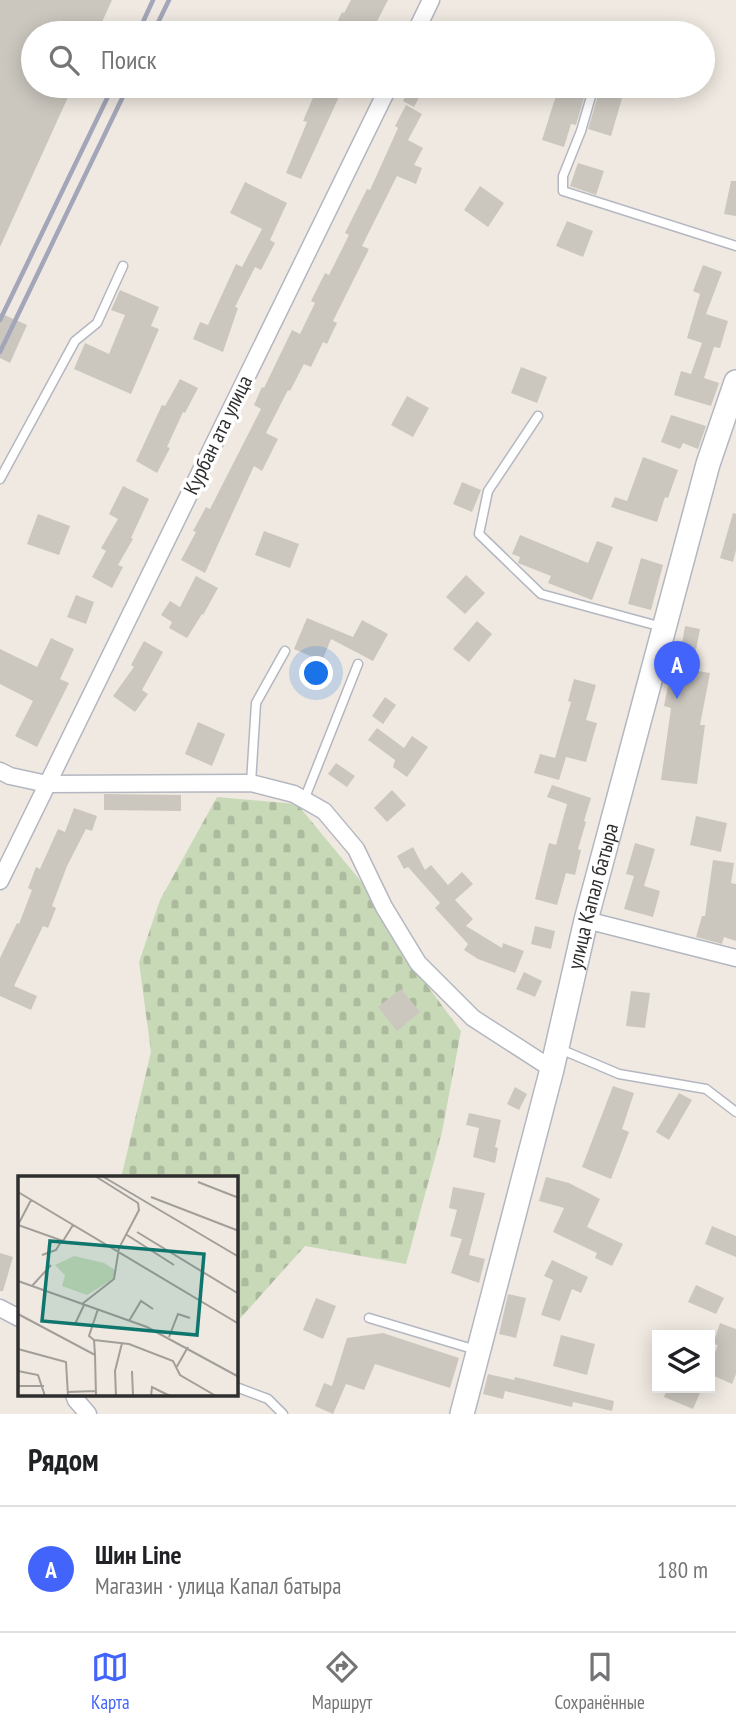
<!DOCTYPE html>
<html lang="ru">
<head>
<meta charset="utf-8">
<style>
  body { margin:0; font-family:"PT Sans Narrow",sans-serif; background:#f2f2f2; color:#202124 }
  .controls { position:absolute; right:21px; bottom:21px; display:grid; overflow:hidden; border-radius:0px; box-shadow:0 4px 18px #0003 }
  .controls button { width:63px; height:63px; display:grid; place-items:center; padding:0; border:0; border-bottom:2px solid #e0e0e0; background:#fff; color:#202124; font:35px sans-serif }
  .you { position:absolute; left:317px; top:674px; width:24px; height:24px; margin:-18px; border:5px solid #fff; border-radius:50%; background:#1a73e8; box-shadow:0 0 0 10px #1a73e833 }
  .badge { display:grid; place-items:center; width:46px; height:46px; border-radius:50%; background:#4264fb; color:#fff; font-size:23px; font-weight:700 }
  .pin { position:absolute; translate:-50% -58px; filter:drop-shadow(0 2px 4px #0008) }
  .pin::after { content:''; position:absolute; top:37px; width:24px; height:21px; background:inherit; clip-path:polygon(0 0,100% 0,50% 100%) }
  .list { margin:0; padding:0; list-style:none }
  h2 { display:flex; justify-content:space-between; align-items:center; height:91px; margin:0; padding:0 28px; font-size:30px }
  h2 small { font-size:23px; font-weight:400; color:#757577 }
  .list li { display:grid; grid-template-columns:46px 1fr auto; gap:21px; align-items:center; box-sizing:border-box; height:126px; padding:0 28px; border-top:2px solid #e0e0e0 }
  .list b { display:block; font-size:26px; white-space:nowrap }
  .list p { margin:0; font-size:23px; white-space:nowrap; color:#757577 }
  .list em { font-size:23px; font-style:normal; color:#757577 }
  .icon { flex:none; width:38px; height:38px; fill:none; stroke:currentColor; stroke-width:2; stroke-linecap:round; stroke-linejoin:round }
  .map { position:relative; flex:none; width:736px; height:1414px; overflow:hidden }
  .search { position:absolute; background:#fff; box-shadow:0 4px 18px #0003; left:21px; right:21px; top:21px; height:77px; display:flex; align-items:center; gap:18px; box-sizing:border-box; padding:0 24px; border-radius:38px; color:#757577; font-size:26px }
  .sheet { height:217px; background:#fff }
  nav { display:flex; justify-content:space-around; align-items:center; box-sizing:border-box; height:98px; border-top:2px solid #e0e0e0; background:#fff; font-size:19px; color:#757577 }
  nav a { display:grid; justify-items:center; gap:4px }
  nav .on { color:#4264fb }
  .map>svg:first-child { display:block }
</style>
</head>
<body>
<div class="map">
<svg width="736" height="1414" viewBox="0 0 736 1414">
  <defs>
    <pattern id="cemetery-stones" width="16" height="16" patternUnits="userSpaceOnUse" patternTransform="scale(1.75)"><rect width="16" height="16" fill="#c8d9b8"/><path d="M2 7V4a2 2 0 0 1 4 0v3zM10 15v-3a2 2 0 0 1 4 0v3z" fill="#acbb9e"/></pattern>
  </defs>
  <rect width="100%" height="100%" fill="#efe9e1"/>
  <polygon fill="url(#cemetery-stones)" points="217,797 297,804 364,885 423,980 461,1031 442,1132 406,1264 305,1246 236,1323 236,1178 121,1178 151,1052 139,962 160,900"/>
  <g fill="#cbc7bf">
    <polygon points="0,0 112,0 97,33 33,33 33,86 73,86 0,247"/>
    <polygon points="351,0 388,0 371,33 332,33 342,12 344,13"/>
    <polygon points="318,86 344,86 301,179 286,173 307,122 303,121"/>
    <polygon points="411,86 425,86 414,107 403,101"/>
    <polygon points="559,86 585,94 576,125 571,124 564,147 542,140"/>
    <polygon points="600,89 623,95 611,136 588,129"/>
    <polygon points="406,105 422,114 408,140 423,148 414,165 422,168 416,184 397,176 362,246 369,249 333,321 337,323 327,344 323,342 311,367 304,364 290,391 288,390 266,433 278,439 262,471 254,466 205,573 181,560 196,532 193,531 206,507 210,509 261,409 254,405 262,387 264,388 292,330 300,334 315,303 311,301 325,273 329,275 349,235 345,233 367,189 370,190 398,128 395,126"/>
    <polygon points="578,163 604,171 596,195 570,186"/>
    <polygon points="731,181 736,181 736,216 724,214"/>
    <polygon points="245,182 287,203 270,240 275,243 261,270 255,267 235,307 238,308 223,352 193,339 200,322 208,325 236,264 242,267 262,229 230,213"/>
    <polygon points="480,186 504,203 488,227 464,210"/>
    <polygon points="567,221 593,231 583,257 556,246"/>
    <polygon points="703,265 722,272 706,314 728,321 720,348 714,347 704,378 719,383 711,406 674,395 681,371 691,374 702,343 687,338 700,294 693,291"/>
    <polygon points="120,290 159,307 151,326 159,329 131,394 74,369 85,343 109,354 125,315 111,310"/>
    <polygon points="0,313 27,325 10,363 0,358"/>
    <polygon points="521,367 547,377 537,403 511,393"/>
    <polygon points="180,379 198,388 185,413 183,412 167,447 170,448 157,473 136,461 162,405 165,406"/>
    <polygon points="407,396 429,408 413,437 391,425"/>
    <polygon points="671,415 706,426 698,449 683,443 680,449 661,442"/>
    <polygon points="643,457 678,470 668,498 665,497 657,522 611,507 615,497 627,501"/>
    <polygon points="462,482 481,490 472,512 453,504"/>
    <polygon points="123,486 149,499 131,538 133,539 118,565 123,567 112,588 92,577 106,551 101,548 118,519 109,514"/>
    <polygon points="733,513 736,514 736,550 733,562 720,558"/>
    <polygon points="38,514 70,526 59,555 27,544"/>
    <polygon points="264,531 299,544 290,568 255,555"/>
    <polygon points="520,535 588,563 597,541 613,547 592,600 548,583 551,576 518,563 520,557 512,554"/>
    <polygon points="641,558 663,565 651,610 628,604"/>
    <polygon points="466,575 485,593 465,614 446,597"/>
    <polygon points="196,576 218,588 203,615 202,614 187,638 169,628 172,622 161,615 170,601 180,607"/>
    <polygon points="76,595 94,602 86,624 67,617"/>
    <polygon points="307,618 353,637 362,620 388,634 373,661 331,639 322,661 294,649"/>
    <polygon points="477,621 492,634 469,662 453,649"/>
    <polygon points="685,626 700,629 692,670 710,673 700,725 705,725 697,784 661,780 671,708 664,706 672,666 678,667"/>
    <polygon points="51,638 74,649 60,679 69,683 37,747 15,736 33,701 0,684 0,649 37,667"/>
    <polygon points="144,641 163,652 142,690 148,694 135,712 113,696 134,667 131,665"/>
    <polygon points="574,679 596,685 586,720 597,723 586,762 566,757 559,780 534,773 540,754 555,758 571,702 568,701"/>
    <polygon points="385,697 396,705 383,724 372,716"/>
    <polygon points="198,722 225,734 212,766 185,754"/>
    <polygon points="377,728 404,748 412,736 428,747 407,777 393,767 395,760 368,740"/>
    <polygon points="336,763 355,776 347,787 328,774"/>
    <polygon points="552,785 591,798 584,821 586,822 578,849 581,850 575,875 566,873 557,905 535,899 549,843 556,845 567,804 547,797"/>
    <polygon points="392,790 406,805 387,822 374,808"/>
    <polygon points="104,794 181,795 181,811 104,810"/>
    <polygon points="74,808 97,816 92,831 86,829 67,866 52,906 56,908 48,928 43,926 14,986 37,996 31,1010 0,996 0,958 17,923 19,924 32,890 28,888 36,867 40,869 58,829 65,832"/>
    <polygon points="696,816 727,823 721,852 690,845"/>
    <polygon points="635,843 655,849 644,886 660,891 653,917 624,909 634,876 626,874"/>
    <polygon points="413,847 425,870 431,865 448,885 462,872 473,884 455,900 473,919 466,926 502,948 503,943 524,951 515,973 478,959 464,950 468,944 435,908 440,903 408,867 404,869 397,856"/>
    <polygon points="713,860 734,863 731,883 736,884 736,941 724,937 722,944 696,937 702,916 705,916"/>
    <polygon points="535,926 555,931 551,949 531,944"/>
    <polygon points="524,972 542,981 535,997 516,989"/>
    <polygon points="401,989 420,1012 397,1031 378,1007"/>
    <polygon points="631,991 650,993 645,1028 626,1026"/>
    <polygon points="613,1086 634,1093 622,1129 629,1132 611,1179 582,1167"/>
    <polygon points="515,1087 527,1094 519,1110 507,1104"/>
    <polygon points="679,1093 692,1100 669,1140 656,1132"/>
    <polygon points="469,1113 501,1120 495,1147 498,1148 495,1163 473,1157 479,1128 466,1125"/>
    <polygon points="546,1177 569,1183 600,1199 587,1227 623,1244 612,1266 595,1258 597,1253 553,1232 564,1208 539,1201"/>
    <polygon points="453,1187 485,1193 469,1255 485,1259 479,1283 451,1273 462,1239 450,1236 457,1210 449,1208"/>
    <polygon points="712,1226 736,1236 736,1257 705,1244"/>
    <polygon points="0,1253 13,1257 3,1291 0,1291"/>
    <polygon points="552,1260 588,1277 581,1293 572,1289 560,1321 541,1315 553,1280 544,1276"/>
    <polygon points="696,1285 724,1298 716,1314 688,1302"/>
    <polygon points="508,1294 526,1298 516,1338 499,1334"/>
    <polygon points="316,1298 336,1306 323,1339 303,1330"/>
    <polygon points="720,1323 736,1329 736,1374 732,1384 710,1374 710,1364 718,1345 713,1344"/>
    <polygon points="383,1333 459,1358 450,1388 375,1364 364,1390 346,1384 333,1414 315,1406 324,1383 332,1386 347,1338"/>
    <polygon points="561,1335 595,1344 587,1375 553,1366"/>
    <polygon points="488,1374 514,1380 515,1377 614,1401 612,1411 573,1402 572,1407 505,1391 503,1399 483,1394"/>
    <polygon points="668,1388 702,1388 693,1409 664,1397"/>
  </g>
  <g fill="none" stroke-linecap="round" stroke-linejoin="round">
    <defs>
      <g id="service">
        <polyline points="594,86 581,131 563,176 563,191 736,246"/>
        <polyline points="538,416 488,491 479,534 541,594 662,627"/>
        <polyline points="0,479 75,341 97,323 123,266"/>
        <polyline points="251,783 256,703 285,651"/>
        <polyline points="304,800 358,664"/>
        <polyline points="560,1049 619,1074 706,1089 736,1112"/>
        <polyline points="369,1318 476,1350"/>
        <polyline points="236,1387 268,1399 283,1414"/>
      </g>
      <g id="minor">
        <polyline points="415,33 431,0"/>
        <polyline points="0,771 10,776 47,784 251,783 294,794 324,811 356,849 384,907 418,963 473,1018 552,1069"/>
        <polyline points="0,881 389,86"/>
        <polyline points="586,920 736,958"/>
        <polyline points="0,1308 19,1318"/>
        <polyline points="74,1395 76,1400 88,1414"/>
      </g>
      <g id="secondary">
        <path id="s1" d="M462,1414l90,-345 34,-149 122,-456 28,-82"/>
      </g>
    </defs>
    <use href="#service" stroke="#b4b7c1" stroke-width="11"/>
    <use href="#minor" stroke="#b4b7c1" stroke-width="19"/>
    <use href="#secondary" stroke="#b4b7c1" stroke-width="26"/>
    <use href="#service" stroke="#fff" stroke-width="8"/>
    <use href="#minor" stroke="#fff" stroke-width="16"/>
    <use href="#secondary" stroke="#fff" stroke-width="23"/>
    <g stroke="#a3a6b8" stroke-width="4.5">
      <polyline points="138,33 153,0"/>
      <polyline points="153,33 169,0"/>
      <polyline points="0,320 113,86"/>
      <polyline points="0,352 128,86"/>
    </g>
  </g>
  <g text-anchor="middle" stroke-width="7" stroke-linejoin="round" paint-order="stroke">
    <g font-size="21" fill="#2e2e2e" stroke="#fff">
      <text transform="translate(218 435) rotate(-64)" y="7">Курбан ата улица</text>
      <text dy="7" stroke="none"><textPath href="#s1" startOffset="534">улица Капал батыра</textPath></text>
    </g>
  </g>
  <g transform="translate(18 1176)">
    <rect width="220" height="220" fill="#efe9e1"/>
    <path d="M56,80l30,7 11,7 -2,9 -26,16 -25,-9 3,-11 -10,-10z" fill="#c8d9b8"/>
    <path fill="none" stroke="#a29e99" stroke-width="2" d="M84,0l137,81M180,6l41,16M0,16l221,132M133,21l88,34M13,24l-13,25 45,16 10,-16M119,56l102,62M109,59l47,30M24,79l14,-5 6,-10M0,105l129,46 92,50M14,110l19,-21M64,128l32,-25 5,-31 20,-38 -1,-7 -43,-27M0,138l77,41 -1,-15 -5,-4 9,-27M111,145l12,-20 12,8M57,148l9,-19M151,161l9,-23 12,4M76,164l35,4 44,17 7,14 36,21M0,173l48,13 2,34M77,179l1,41M158,192l12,-21M0,195l20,4 7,21M114,195l1,25M0,210h26M49,216l29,-1M98,220l-1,-25 7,-28M133,220l1,-9 18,9"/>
    <path fill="#0f766e" fill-opacity="0.15" stroke="#0f766e" stroke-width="3.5" d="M32,65l154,13 -7,81 -155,-14z"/>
    <rect width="220" height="220" fill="none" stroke="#2e2e2e" stroke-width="3.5"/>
  </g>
</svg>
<div class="controls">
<button><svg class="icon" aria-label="layers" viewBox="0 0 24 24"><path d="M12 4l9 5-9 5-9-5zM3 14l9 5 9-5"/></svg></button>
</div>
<div class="you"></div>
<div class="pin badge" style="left:677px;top:699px">A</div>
<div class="search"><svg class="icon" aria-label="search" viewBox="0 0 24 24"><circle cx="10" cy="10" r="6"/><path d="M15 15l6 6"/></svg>Поиск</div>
</div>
<section class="sheet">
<h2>Рядом<small></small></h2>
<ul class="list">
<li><span class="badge">A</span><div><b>Шин Line</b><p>Магазин · улица Капал батыра</p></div><em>180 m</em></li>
</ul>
</section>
<nav>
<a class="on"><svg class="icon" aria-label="map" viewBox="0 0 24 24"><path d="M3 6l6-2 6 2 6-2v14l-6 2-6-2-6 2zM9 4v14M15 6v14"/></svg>Карта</a>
<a><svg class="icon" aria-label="directions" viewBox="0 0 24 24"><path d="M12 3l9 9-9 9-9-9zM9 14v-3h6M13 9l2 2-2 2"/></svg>Маршрут</a>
<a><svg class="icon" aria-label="saved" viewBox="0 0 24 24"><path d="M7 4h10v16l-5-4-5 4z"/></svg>Сохранённые</a>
</nav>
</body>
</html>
